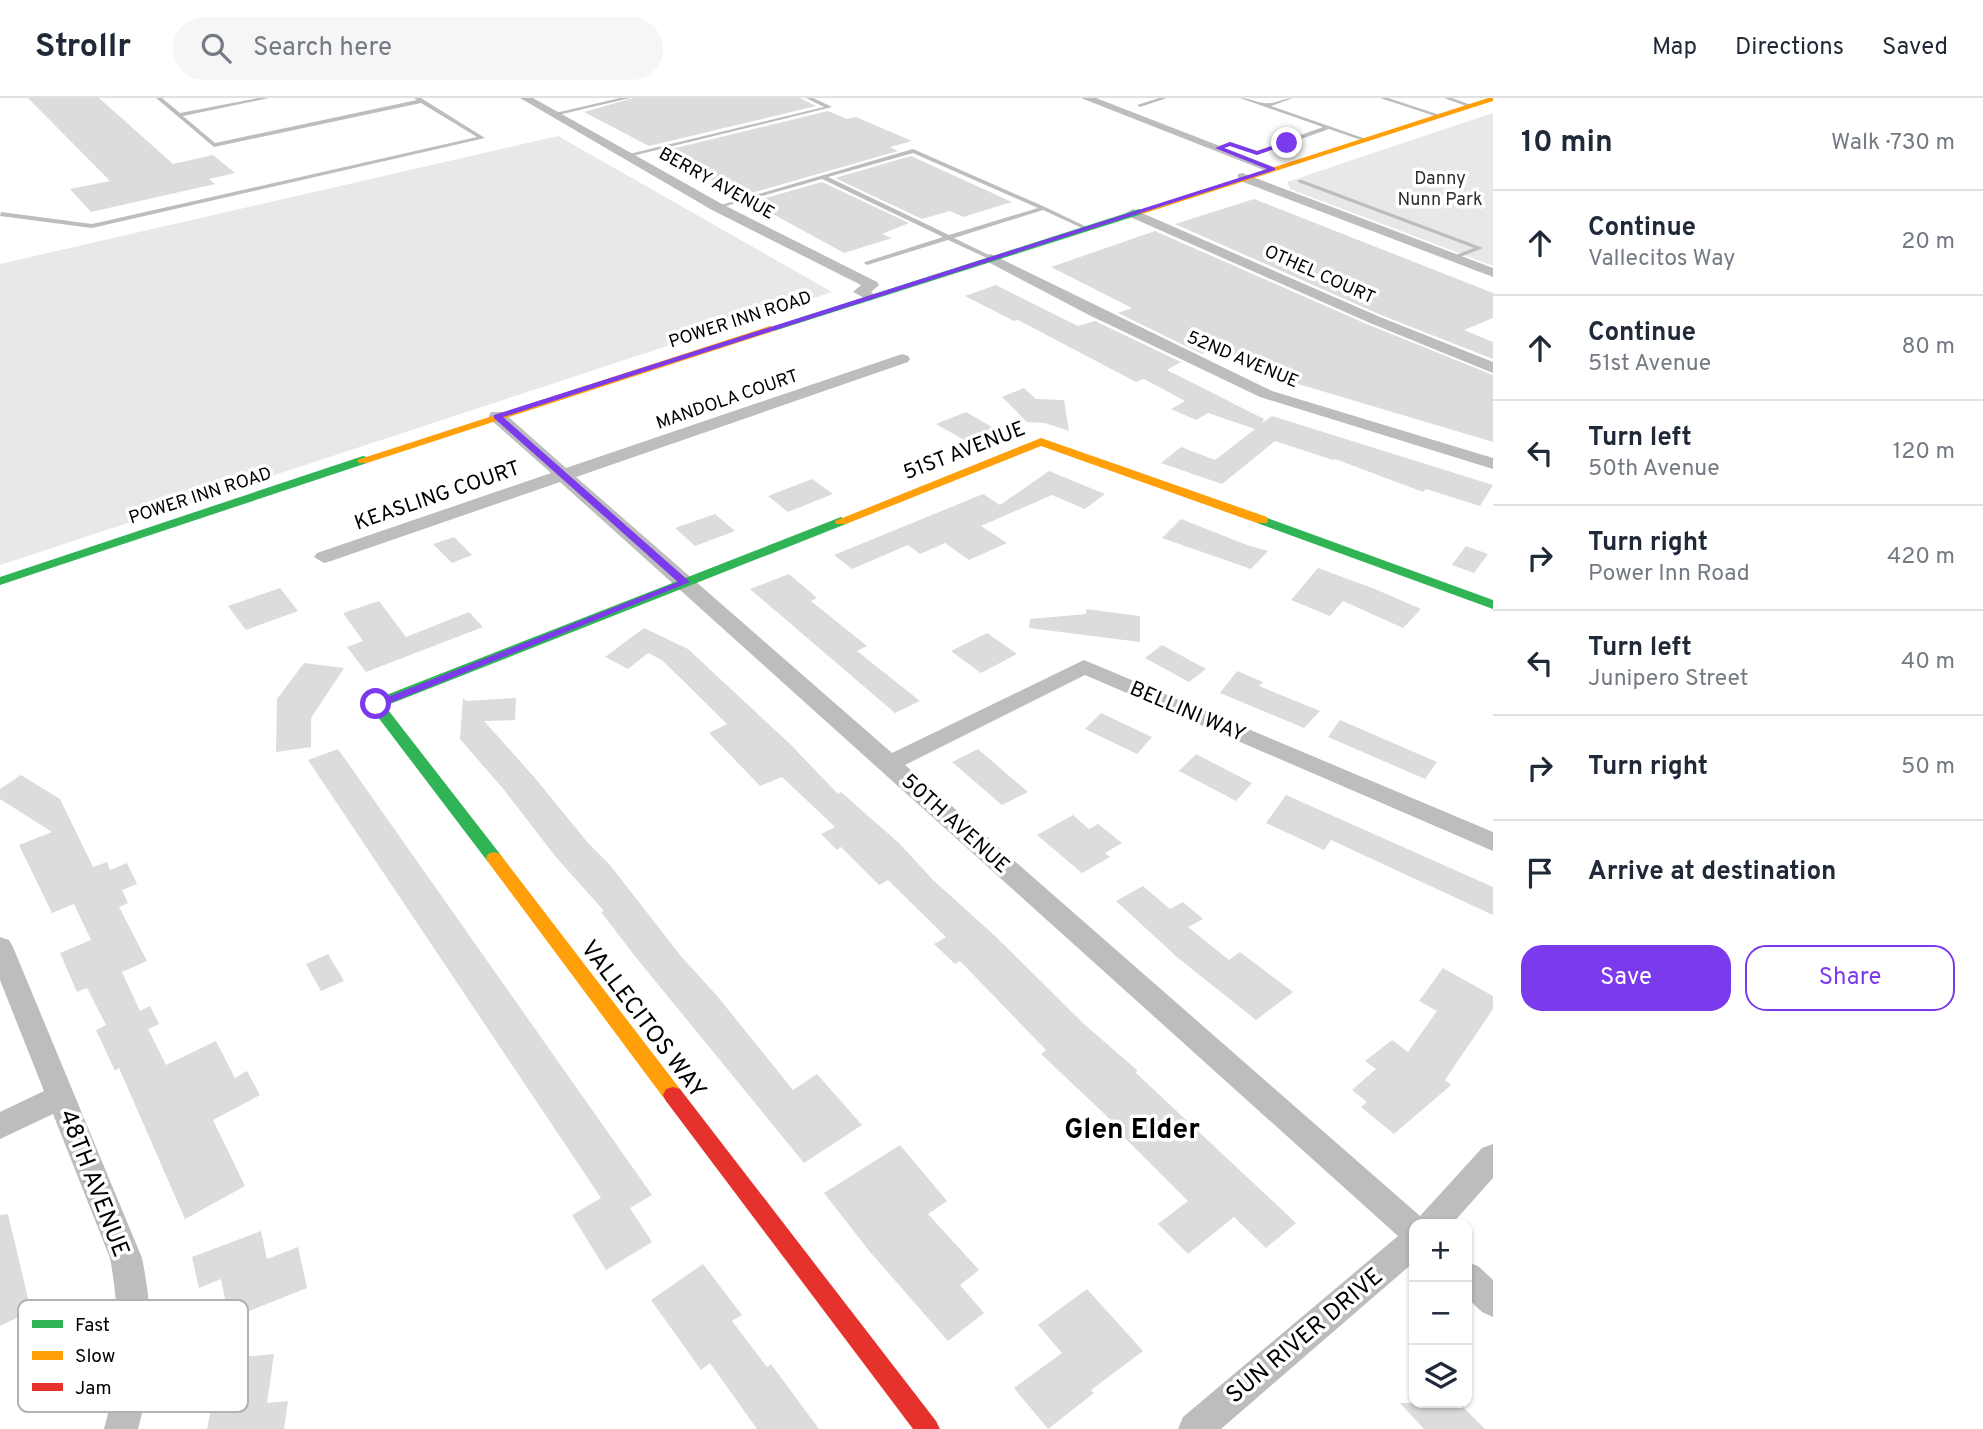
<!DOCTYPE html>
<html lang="en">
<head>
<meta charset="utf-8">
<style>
  body { margin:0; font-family:Overpass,sans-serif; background:#f6f6f7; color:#1f2937 }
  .controls { position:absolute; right:21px; bottom:21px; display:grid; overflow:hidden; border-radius:14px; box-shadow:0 2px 5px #0004 }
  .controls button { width:63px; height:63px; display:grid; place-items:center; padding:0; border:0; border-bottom:2px solid #e0e1e3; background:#fff; color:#1f2937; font:35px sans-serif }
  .stop { position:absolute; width:21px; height:21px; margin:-16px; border:5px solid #7c3aed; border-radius:50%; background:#fff }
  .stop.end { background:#7c3aed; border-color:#fff; box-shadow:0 2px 7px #0008 }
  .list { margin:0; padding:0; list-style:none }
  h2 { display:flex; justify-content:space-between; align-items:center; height:91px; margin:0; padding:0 28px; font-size:30px }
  h2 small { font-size:23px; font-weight:400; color:#747a83 }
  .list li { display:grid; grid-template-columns:46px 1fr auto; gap:21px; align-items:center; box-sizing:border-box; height:105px; padding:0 28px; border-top:2px solid #e0e1e3 }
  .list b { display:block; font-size:26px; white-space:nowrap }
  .list p { margin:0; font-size:23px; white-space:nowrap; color:#747a83 }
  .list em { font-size:23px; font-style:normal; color:#747a83 }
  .actions { display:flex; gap:14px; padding:21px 28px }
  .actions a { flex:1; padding:16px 0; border:2px solid #7c3aed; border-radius:21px; text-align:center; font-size:24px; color:#7c3aed }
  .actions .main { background:#7c3aed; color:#fff }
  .icon { flex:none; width:38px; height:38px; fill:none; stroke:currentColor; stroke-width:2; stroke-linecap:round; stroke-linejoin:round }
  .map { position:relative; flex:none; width:1493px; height:1331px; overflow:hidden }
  header { display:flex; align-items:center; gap:42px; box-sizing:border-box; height:98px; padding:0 35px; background:#fff; border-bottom:2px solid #e0e1e3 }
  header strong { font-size:33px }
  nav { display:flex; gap:38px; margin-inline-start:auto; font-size:24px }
  .search { width:490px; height:63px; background:#f6f6f7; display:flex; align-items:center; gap:18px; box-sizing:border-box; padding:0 24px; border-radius:38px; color:#747a83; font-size:26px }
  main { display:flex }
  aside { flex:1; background:#fff }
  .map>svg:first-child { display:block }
</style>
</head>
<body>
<header>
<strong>Strollr</strong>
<div class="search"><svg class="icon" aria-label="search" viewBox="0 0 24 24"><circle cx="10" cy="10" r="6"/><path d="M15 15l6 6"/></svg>Search here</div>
<nav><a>Map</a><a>Directions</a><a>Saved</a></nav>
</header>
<main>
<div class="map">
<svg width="1493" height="1331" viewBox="0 0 1493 1331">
  <rect width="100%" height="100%" fill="#fff"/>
  <g fill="#e8e8e8">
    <polygon points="1493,15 1493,168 1290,91 1287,84"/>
    <polygon points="558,38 832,194 0,467 0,166"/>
  </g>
  <g fill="#dcdcdc">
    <polygon points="28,0 99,0 173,66 213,57 235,75 209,81 215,86 91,114 70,91 110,83"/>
    <polygon points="633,0 800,0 816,8 649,48 584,14"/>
    <polygon points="828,13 847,21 856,19 912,43 890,49 898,53 741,98 659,54"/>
    <polygon points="911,58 1012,104 963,119 950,113 922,121 835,80"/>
    <polygon points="822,84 909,125 882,136 892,140 844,155 751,104"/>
    <polygon points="1254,101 1493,195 1493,220 1464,232 1493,244 1493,261 1381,217 1175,126"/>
    <polygon points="1155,133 1369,227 1493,277 1493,344 1278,280 1216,250 1202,256 1118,215 1132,210 1051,169"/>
    <polygon points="996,187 1078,228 1095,223 1181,264 1167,272 1264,321 1262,325 1272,318 1493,387 1480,408 1426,391 1423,394 1335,361 1333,362 1275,343 1222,386 1161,365 1181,349 1215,362 1255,331 1208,315 1196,322 1171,311 1185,303 1144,281 1136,284 1018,222 1014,223 965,198"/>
    <polygon points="1024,290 1036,301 1064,302 1069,333 1045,325 1027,324 1002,299"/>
    <polygon points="966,314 995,331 966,343 936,326"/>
    <polygon points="1049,373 1105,396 1085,411 1052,397 981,428 1007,445 969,462 945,445 920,456 908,447 852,471 834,457 983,396 1000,407"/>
    <polygon points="812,381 833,396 788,414 768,398"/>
    <polygon points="715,416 735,433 695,448 675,430"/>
    <polygon points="1181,421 1247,447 1268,453 1251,471 1162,440"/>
    <polygon points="454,439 472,457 452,465 433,446"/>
    <polygon points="1466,448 1488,456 1474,475 1452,467"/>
    <polygon points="1318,470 1375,491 1421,511 1403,530 1343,503 1330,518 1291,502"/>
    <polygon points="789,476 817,500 811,503 867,548 857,553 920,603 895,615 750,491"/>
    <polygon points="280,490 298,513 246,532 228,508"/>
    <polygon points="379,503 406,539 469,514 483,529 366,574 347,549 363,543 343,515"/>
    <polygon points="1086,511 1140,518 1140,544 1029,530 1030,521 1086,516"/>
    <polygon points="644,530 688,551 790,646 838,696 841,694 900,746 933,782 993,836 1084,926 1138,973 1135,974 1296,1125 1266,1150 1234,1119 1188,1156 1158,1126 1188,1103 1111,1026 1113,1024 1041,956 1046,952 960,863 955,866 934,846 946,839 888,782 879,787 841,749 837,752 821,736 835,729 782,679 760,688 709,635 727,626 662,562 648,555 628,571 605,559"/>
    <polygon points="987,535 1017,556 981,575 951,553"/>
    <polygon points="1162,547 1206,571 1189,584 1145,560"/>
    <polygon points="304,565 344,570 311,620 311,649 276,654 277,601"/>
    <polygon points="1237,573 1263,584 1259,588 1320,613 1304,630 1220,595"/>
    <polygon points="463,600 466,603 516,600 515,622 484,623 535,680 588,745 610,767 680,857 718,899 793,992 817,976 862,1027 804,1065 638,862 601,814 604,813 555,758 505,693 460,641"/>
    <polygon points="1101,615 1152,639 1137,656 1085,631"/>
    <polygon points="1340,622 1437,664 1425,681 1328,639"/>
    <polygon points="338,651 652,1097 630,1110 652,1144 606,1172 572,1117 601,1100 308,662"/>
    <polygon points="978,651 1028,694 1002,707 952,664"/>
    <polygon points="1196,656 1252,685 1236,703 1179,673"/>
    <polygon points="21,677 60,701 93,769 107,764 110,772 127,765 137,786 122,792 128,805 119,809 147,863 122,874 140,913 150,908 159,926 148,931 166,967 216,943 235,980 247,973 260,997 213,1022 245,1088 185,1121 119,970 115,973 96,932 106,927 87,890 77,894 60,855 91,842 74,806 52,815 19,747 52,734 0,701 0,691"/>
    <polygon points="1286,697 1493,789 1493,817 1331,742 1324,752 1266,725"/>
    <polygon points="1073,717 1089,731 1098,726 1122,745 1105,755 1110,759 1082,775 1037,737"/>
    <polygon points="1143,788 1170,811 1183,804 1203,821 1188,829 1229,862 1240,854 1293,894 1256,922 1178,860 1116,803"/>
    <polygon points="328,856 344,883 321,893 306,866"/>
    <polygon points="1443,870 1493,898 1493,911 1445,982 1451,987 1394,1036 1361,1009 1367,1004 1352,992 1376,971 1365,963 1392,942 1408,954 1437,913 1419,903"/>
    <polygon points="900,1047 947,1103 928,1116 979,1172 960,1187 984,1215 948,1243 870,1154 824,1095"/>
    <polygon points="8,1116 31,1213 0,1228 0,1117"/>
    <polygon points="261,1133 267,1161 298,1149 307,1190 229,1221 221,1181 199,1190 192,1159"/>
    <polygon points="703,1166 742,1217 732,1223 767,1269 771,1266 819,1331 757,1331 710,1265 701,1272 651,1202"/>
    <polygon points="1087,1191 1143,1253 1091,1292 1094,1295 1048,1331 1014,1290 1062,1255 1038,1227"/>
    <polygon points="274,1256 267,1305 288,1303 284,1331 207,1331 221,1261"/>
    <polygon points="1400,1305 1459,1305 1485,1331 1424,1331"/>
  </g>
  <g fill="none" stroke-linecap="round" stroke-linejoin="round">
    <g fill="#bdbdbd" fill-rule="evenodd">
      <polygon points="156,0 162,0 180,15 258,0 269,0 183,18 215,45 417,2 414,0 421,0 485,40 92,130 0,118 1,114 92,126 477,39 421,5 214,49"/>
      <polygon points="620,0 630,0 554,18 551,16"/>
      <polygon points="806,0 813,0 832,9 628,59 625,57 824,9"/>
      <polygon points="1159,0 1167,0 1140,9 1137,7"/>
      <path d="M1240,0c9,0 15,4 24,5 9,2 19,-5 29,-5l-22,8 98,34 -5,1 -35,-12 -72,26 -27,-9 -14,3v-2l14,-5 27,9 66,-24z"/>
      <polygon points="1380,0 1388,0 1443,18 1438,19"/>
      <polygon points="1444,0 1452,0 1474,8 1469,9"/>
      <path d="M913,51l132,58 44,21 -5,1 -41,-19 -89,28 39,19v2h-4l-41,-19 -81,25 -3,-2 1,-1 78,-25 -121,-58 -103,29 -5,-1zM913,55l125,55 -89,27 -121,-58z"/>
      <polygon points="1298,82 1302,82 1483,150 1455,161 1451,161 1451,159 1474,150 1298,84"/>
    </g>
    <g fill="#bdbdbd" fill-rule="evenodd">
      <polygon points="520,0 533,0 722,106 877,184 879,187 871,194 877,199 870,203 853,194 861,187 712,112"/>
      <polygon points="1081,0 1096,0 1279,71 1269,74"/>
      <polygon points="1242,75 1493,170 1493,179 1238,82 1238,76"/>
      <polygon points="1133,111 1380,219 1493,264 1493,275 1370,225 1128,118 1126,115"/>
      <polygon points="991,156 1272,293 1493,360 1493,371 1260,299 1089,217 986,163 986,157"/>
      <polygon points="902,256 908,258 910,261 908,264 576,379 892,655 1084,562 1493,734 1493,753 1085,577 905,667 1420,1118 1482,1050 1493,1046 1493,1080 1452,1126 1414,1126 1414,1164 1221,1331 1178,1331 1183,1319 1398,1138 560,384 331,463 324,465 314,459 317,455 551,375 491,322 489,318 491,314 503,314 566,370"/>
      <path d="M0,839l9,3 4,7 129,311c12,58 12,113 -4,171h-34c16,-57 17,-112 6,-171l-57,-144 -53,25v-27l44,-21 -44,-111z"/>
      <polygon points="1467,1164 1478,1168 1493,1182 1493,1219 1482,1214 1467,1200"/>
    </g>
    <g fill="#30b455" fill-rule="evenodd">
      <polygon points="1139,111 1143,114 1142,116 774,233 765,231"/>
      <polygon points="363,358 367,359 367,365 0,487 0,479"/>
      <polygon points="1262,418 1493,502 1493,511 1257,425 1256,422"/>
      <polygon points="841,419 847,423 846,426 385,608 500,756 502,760 500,764 488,764 368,606 371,603"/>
    </g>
    <g fill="#ff9f0a" fill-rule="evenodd">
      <polygon points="1488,0 1493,0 1493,3 1142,116 1135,114"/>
      <polygon points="770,228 775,231 774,233 367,365 359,365 357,362"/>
      <polygon points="1041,340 1267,419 1268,422 1267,425 1257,425 1041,348 846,426 836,426 835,423"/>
      <polygon points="494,754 500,756 680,991 683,997 680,1003 673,1005 666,1003 488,764 486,760 488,756"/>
    </g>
    <polygon fill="#e5322d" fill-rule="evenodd" points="673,989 680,991 936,1323 940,1331 913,1331 666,1003 663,997 666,991"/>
  </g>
  <polygon fill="#7c3aed" points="1287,43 1289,46 1257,57 1230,48 1224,50 1275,70 1275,72 503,319 690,484 380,609 370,606 678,484 494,320 494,317 1267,71 1215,50 1230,44 1257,53"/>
  <g text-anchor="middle" stroke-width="7" stroke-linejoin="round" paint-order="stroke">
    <g font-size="18" fill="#2d2d2d" stroke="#fff">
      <text x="1440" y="86">Danny<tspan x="1440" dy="21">Nunn Park</tspan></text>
    </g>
    <g font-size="18" fill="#000" stroke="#fff">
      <text transform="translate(717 85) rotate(29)" y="6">BERRY AVENUE</text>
      <text transform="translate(1320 176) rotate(24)" y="6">OTHEL COURT</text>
      <text transform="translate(740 221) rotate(-18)" y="6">POWER INN ROAD</text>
      <text transform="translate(1243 261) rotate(23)" y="6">52ND AVENUE</text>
      <text transform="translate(727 301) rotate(-19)" y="6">MANDOLA COURT</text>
      <text transform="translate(200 397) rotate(-18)" y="6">POWER INN ROAD</text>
    </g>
    <g font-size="21" fill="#000" stroke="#fff">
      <text transform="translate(964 352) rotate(-21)" y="7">51ST AVENUE</text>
      <text transform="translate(437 397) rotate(-19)" y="7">KEASLING COURT</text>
      <text transform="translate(1188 613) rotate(23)" y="7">BELLINI WAY</text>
      <text transform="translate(956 725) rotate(42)" y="7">50TH AVENUE</text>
    </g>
    <g font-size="24" fill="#000" stroke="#fff">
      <text transform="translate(644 921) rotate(53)" y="8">VALLECITOS WAY</text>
      <text transform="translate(95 1085) rotate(69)" y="8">48TH AVENUE</text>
      <text transform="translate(1304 1237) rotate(-40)" y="8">SUN RIVER DRIVE</text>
    </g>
    <g font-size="28" font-weight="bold" fill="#000" stroke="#fff">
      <text x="1132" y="1040">Glen Elder</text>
    </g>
  </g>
  <rect x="18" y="1202" width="230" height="112" rx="10" fill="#fff" stroke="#b2b2b2" stroke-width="2"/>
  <rect x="32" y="1222" width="31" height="8" fill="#30b455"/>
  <rect x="32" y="1253" width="31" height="9" fill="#ff9f0a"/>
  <rect x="32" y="1285" width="31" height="8" fill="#e5322d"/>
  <g font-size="19" fill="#000">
    <text x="75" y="1233">Fast</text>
    <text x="75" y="1264">Slow</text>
    <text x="75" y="1296">Jam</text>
  </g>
</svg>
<div class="controls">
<button>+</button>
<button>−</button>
<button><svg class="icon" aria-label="layers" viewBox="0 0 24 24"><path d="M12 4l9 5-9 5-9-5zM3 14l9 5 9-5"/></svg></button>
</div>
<div class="stop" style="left:376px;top:606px"></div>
<div class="stop end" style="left:1287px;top:45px"></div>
</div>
<aside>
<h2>10 min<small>Walk · 730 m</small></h2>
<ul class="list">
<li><svg class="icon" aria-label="ahead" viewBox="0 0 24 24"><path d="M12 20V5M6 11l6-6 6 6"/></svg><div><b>Continue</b><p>Vallecitos Way</p></div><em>20 m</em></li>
<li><svg class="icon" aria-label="ahead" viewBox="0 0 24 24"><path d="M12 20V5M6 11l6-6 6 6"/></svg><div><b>Continue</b><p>51st Avenue</p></div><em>80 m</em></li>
<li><svg class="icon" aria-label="left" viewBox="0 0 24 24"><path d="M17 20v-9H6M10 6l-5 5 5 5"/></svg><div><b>Turn left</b><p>50th Avenue</p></div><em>120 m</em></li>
<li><svg class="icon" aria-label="right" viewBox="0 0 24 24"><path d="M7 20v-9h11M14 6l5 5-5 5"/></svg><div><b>Turn right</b><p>Power Inn Road</p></div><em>420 m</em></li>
<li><svg class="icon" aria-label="left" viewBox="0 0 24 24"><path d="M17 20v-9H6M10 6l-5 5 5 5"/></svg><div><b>Turn left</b><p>Junipero Street</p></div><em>40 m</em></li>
<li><svg class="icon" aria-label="right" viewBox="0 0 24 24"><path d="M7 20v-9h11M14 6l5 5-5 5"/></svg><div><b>Turn right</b></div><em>50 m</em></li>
<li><svg class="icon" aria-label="arrive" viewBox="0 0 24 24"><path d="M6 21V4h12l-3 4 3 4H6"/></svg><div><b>Arrive at destination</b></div></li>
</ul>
<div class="actions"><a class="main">Save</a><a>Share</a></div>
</aside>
</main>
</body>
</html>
